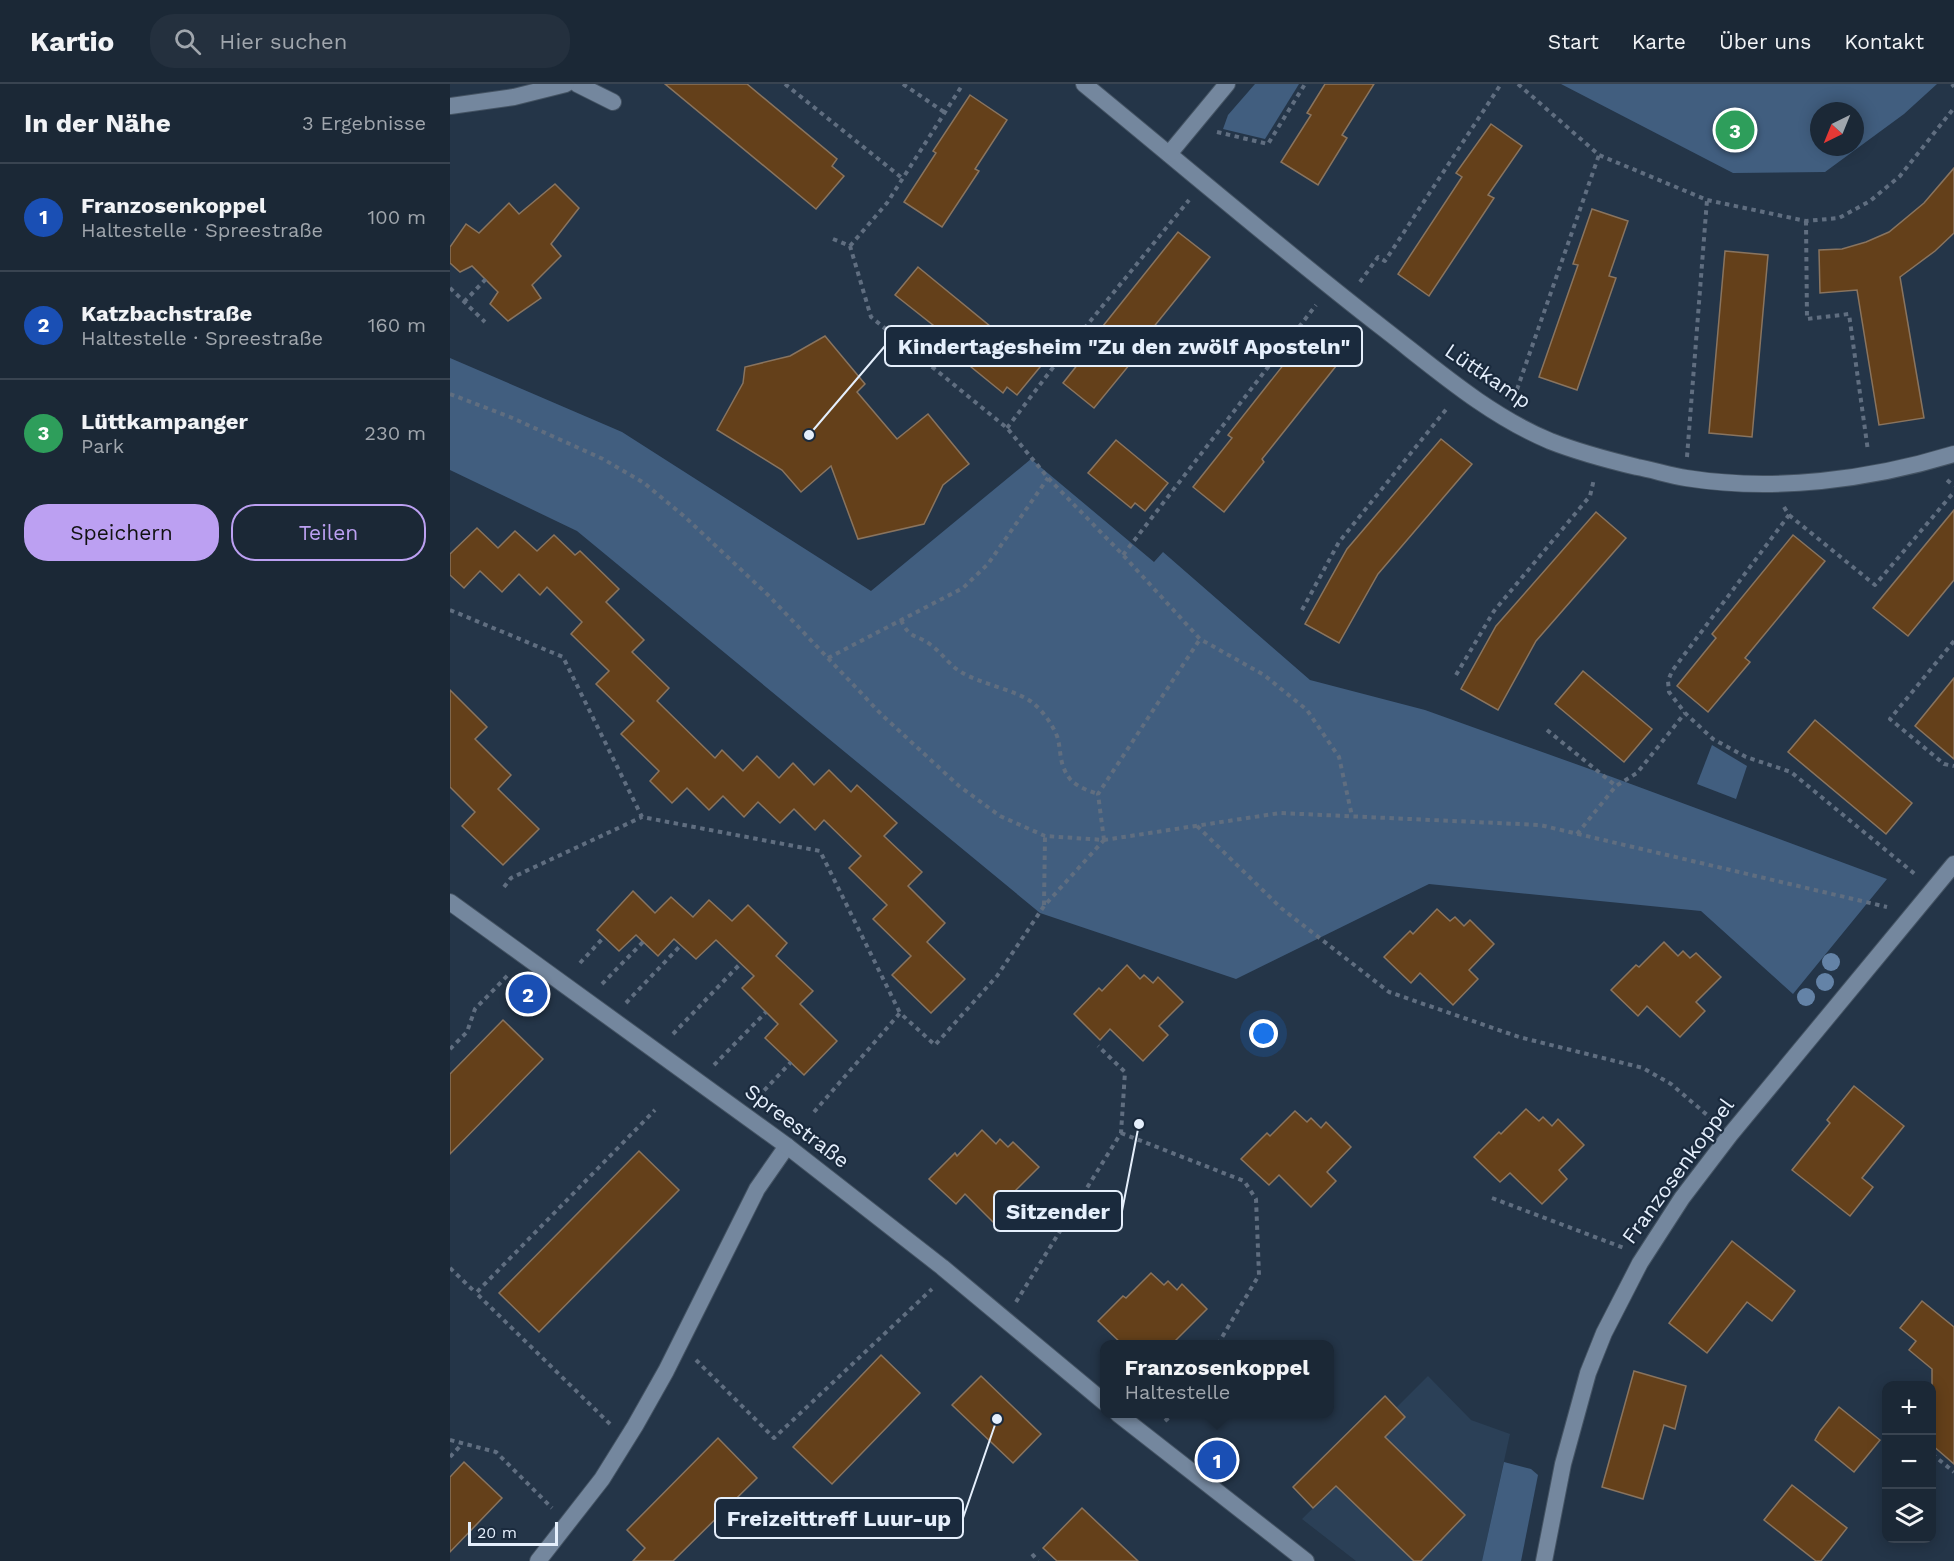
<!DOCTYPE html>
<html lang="de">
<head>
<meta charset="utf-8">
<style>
  body { margin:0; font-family:"Work Sans",sans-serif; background:#24303e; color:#f1f3f6 }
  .controls { position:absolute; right:18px; bottom:18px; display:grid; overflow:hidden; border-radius:12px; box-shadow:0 3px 15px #0003 }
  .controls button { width:54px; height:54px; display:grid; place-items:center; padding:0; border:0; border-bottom:2px solid #394451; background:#1b2836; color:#f1f3f6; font:30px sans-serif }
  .compass { position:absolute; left:1360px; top:18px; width:54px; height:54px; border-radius:50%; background:#1b2836; box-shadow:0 3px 15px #0003; rotate:223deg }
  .scale { position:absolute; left:18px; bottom:15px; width:90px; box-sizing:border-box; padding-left:6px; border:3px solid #e5effc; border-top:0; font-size:16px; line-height:21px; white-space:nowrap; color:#e5effc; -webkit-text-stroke:4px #1a2a3d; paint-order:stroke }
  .you { position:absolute; left:814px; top:950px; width:21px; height:21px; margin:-15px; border:4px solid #fff; border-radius:50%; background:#1a73e8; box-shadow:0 0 0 9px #1a73e833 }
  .badge { display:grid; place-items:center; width:39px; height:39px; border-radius:50%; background:#bca0f2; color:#fff; font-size:20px; font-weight:700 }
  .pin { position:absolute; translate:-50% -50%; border:3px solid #fff; box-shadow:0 2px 6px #0006 }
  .popup { position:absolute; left:650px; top:1256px; width:234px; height:78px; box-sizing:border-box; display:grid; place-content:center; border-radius:12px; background:#1b2836; filter:drop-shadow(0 2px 4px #0005); font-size:20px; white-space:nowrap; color:#a0a6ad }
  .popup b { font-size:22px; color:#f1f3f6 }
  .popup::after { content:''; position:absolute; left:50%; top:100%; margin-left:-12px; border:12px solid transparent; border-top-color:#1b2836 }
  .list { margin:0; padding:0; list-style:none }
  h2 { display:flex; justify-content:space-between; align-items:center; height:78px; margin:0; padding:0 24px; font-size:26px }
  h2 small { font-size:20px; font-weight:400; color:#a0a6ad }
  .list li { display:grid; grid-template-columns:39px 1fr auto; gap:18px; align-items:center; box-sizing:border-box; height:108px; padding:0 24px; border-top:2px solid #394451 }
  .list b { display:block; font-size:22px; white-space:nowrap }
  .list p { margin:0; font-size:20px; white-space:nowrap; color:#a0a6ad }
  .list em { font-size:20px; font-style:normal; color:#a0a6ad }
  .actions { display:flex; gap:12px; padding:18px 24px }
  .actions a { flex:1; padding:14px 0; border:2px solid #bca0f2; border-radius:24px; text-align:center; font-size:21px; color:#bca0f2 }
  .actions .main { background:#bca0f2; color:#111 }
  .icon { flex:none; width:33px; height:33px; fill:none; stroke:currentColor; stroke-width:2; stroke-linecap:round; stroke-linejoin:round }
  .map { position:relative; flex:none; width:1504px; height:1477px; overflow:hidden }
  header { display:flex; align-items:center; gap:36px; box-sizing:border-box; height:84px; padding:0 30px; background:#1b2836; border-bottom:2px solid #394451 }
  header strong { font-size:28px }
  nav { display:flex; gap:33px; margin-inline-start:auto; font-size:21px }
  .search { width:420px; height:54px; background:#24303e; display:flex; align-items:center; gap:15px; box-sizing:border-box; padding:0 21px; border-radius:24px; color:#a0a6ad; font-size:22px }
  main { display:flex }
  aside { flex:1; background:#1b2836 }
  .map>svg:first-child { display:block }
</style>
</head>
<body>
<header>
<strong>Kartio</strong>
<div class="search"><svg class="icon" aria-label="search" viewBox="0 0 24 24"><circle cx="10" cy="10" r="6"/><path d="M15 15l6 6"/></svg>Hier suchen</div>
<nav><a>Start</a><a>Karte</a><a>Über uns</a><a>Kontakt</a></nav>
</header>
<main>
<aside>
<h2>In der Nähe<small>3 Ergebnisse</small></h2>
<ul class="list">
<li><span class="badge" style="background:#1a4fb4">1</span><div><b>Franzosenkoppel</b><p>Haltestelle · Spreestraße</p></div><em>100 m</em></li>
<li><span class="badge" style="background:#1a4fb4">2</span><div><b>Katzbachstraße</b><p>Haltestelle · Spreestraße</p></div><em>160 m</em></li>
<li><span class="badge" style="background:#2e9e5b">3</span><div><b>Lüttkampanger</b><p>Park</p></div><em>230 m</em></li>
</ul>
<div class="actions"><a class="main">Speichern</a><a>Teilen</a></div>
</aside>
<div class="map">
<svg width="1504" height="1477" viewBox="0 0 1504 1477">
  <rect width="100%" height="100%" fill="#243548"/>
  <polygon fill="#2b4057" points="978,1292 1021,1336 1060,1350 1032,1477 906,1477 852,1435 955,1333 946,1324"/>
  <g fill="#415e7f" fill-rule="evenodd">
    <polygon points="805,0 849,0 815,55 773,45 778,31"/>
    <path d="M1111,0h376l-33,30 -79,58 -92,1zM1369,27h36v36h-36z"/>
    <polygon points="0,274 172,348 421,507 581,375 704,478 713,468 860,596 975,626 1162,693 1437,795 1343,910 1251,827 979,800 786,895 590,829 127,447 0,386"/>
    <polygon points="1262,661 1297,682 1286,715 1247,700"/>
    <polygon points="1054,1378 1081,1385 1088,1391 1071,1477 1032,1477"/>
  </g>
  <g fill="#64401a" stroke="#89745f" stroke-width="1.5">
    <polygon points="215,0 297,0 387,75 382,82 394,92 366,125"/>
    <polygon points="875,0 924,0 892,51 897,54 868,101 831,78 861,31 857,29"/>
    <polygon points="520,11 557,36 525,85 529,87 492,143 454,118 486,69 483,67"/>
    <polygon points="1041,40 1072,62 1038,111 1044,114 979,212 948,190 1012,93 1006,89"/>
    <polygon points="1504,84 1504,149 1485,167 1450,193 1474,334 1429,341 1407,206 1370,209 1369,166 1392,165 1416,158 1439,148 1474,119"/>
    <polygon points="105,100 129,124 101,160 111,172 82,201 91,214 58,237 40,220 48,208 22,182 10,188 0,179 0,163 16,140 29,149 59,119 69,130"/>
    <polygon points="1142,125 1178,137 1159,192 1166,194 1127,306 1089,293 1128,181 1123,180"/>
    <polygon points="728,148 760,173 681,271 685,274 644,324 613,299 652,250 649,247"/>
    <polygon points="1275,167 1318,171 1302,353 1259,349"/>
    <polygon points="468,183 590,283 567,311 557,303 553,309 493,260 498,253 445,211"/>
    <polygon points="857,251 890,277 812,375 814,378 774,428 743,403 782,354 778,351"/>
    <polygon points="375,252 415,300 407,308 447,355 478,330 519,380 493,401 474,440 408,455 381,382 351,408 332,386 267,346 293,299 295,283 340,272"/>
    <polygon points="991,355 1022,380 928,490 889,559 855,540 897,465"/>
    <polygon points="666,356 718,399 695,427 685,419 681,424 638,389"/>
    <polygon points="1504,426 1504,496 1458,552 1423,524"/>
    <polygon points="1146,428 1176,454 1086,557 1048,626 1011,605 1046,542"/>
    <polygon points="27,444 48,464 65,447 87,467 104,451 125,471 130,467 169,505 156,518 194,556 182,568 219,604 207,617 265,674 272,666 293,687 307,672 329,694 343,679 364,701 379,686 401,708 407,701 447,739 434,752 472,788 458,802 495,839 477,858 515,895 481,929 442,891 461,872 423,835 437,821 399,784 411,772 374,736 365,746 344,725 330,739 308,718 294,733 273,712 259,726 237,704 222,719 200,697 209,687 171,650 184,637 146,600 159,587 121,550 132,538 97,503 90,511 69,490 52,508 30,487 14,504 0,491 0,470"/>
    <polygon points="1343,451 1375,477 1295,574 1300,578 1258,628 1227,602 1266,554 1262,550"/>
    <polygon points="1133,587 1202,645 1174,678 1105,620"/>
    <polygon points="1504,594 1504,675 1465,642"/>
    <polygon points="0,606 37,643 25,655 61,691 48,705 89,745 53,781 12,742 25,728 0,703"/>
    <polygon points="1365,636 1462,719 1436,750 1338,668"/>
    <polygon points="183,807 205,829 221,813 243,833 259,816 282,837 298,821 337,859 326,872 363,907 350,920 387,957 354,991 315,954 328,940 292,904 304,892 266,856 246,875 224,855 208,872 186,851 169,867 147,846"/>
    <polygon points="987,825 1000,837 1005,833 1014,842 1020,836 1044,860 1019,886 1028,895 1003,921 970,889 961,899 934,873 960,847 963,850"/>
    <polygon points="1214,858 1228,872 1233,867 1240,874 1246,869 1271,893 1246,918 1255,927 1230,953 1197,922 1188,932 1161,906 1186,881 1189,883"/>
    <polygon points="677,881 690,895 694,891 703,899 708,893 733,918 709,942 718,951 693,977 660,945 650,956 624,930 649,904 652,907"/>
    <polygon points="53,936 93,975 0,1070 0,990"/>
    <polygon points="1404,1002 1454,1042 1412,1094 1423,1103 1400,1132 1342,1086 1380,1039 1377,1036"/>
    <polygon points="1076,1025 1089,1037 1093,1033 1102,1042 1108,1035 1134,1061 1109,1086 1117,1095 1092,1120 1060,1089 1050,1098 1024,1073 1049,1048 1051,1050"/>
    <polygon points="845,1027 857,1038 861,1034 871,1044 876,1038 901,1063 877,1088 886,1097 861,1123 829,1091 819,1101 791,1075 817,1049 820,1052"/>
    <polygon points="532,1046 546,1060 550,1055 558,1063 563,1058 589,1083 564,1108 573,1117 548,1143 515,1110 506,1120 479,1095 505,1069 507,1072"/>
    <polygon points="189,1067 229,1106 89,1248 49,1209"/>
    <polygon points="1282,1157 1345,1207 1322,1237 1297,1218 1257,1269 1219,1239"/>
    <polygon points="701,1189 714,1201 718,1197 727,1206 732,1200 757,1225 722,1260 672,1260 648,1237 673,1212 676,1214"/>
    <polygon points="1472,1217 1504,1243 1504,1380 1482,1361 1482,1285 1459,1266 1466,1257 1450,1244"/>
    <polygon points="431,1271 470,1309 382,1400 343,1363"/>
    <polygon points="1184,1287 1236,1302 1225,1345 1214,1341 1193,1415 1152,1403"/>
    <polygon points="531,1292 591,1350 563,1379 502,1321"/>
    <polygon points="935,1312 955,1333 935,1353 1015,1431 971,1477 964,1477 886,1402 863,1424 843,1403"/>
    <polygon points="1389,1323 1430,1356 1404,1388 1365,1356 1370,1347"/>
    <polygon points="268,1354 307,1394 223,1477 183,1477 195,1464 177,1446"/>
    <polygon points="14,1378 52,1414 0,1468 0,1393"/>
    <polygon points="1342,1401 1397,1444 1371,1477 1366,1477 1314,1436"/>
    <polygon points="632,1424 688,1477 607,1477 593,1464"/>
  </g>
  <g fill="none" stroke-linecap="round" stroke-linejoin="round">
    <defs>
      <g id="minor">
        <polyline points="127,0 163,18"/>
        <path d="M634,0c100,82 198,166 300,245 53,41 104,86 166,112 28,11 58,19 87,26 16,3 32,8 49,11 88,14 183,2 268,-24"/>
        <polyline points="0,22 64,13 116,0"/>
        <polyline points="719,70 777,0"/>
        <polyline points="88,1477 152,1395 185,1342 216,1287 307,1105 337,1062"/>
        <polyline points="1094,1477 1113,1380 1138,1289 1154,1249 1190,1179 1232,1114 1280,1051 1504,780"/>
      </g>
      <g id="tertiary">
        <polyline points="0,818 337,1062 492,1183 654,1318"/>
        <polyline points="668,1330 856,1477"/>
      </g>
    </defs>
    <use href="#minor" stroke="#445363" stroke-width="18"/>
    <use href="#tertiary" stroke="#445363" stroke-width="18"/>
    <g stroke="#606e80" stroke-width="4" stroke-dasharray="4.5 4.5" stroke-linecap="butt">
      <polyline points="335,0 452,94"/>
      <polyline points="453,0 494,28"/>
      <polyline points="1068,0 1149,71 1257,116 1356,137 1389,134 1420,117 1450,92 1504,24"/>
      <polyline points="1502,0 1504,3"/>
      <polyline points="767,48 818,60 855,0"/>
      <polyline points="1356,137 1357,235 1399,230 1418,367"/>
      <polyline points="383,155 400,162 421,233 557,344 598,394 673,471 750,555 814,591 857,626 889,673 902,732"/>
      <polyline points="400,162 437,119 513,0"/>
      <polyline points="910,198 928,173 935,177 1051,0"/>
      <polyline points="0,204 35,238"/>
      <polyline points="14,218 36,195"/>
      <polyline points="0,310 60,333 153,375 194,399 235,433 318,511 432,631 509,702 550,732 595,752 654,756 830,729 1090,741 1437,823"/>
      <polyline points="1064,314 1149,71"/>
      <polyline points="557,344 611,273 739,116"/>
      <polyline points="1237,373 1257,116"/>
      <polyline points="1497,396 1504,402"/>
      <polyline points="1334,423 1339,431 1222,587 1218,597 1219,608 1235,629 1263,655 1296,673 1341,688 1466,791"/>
      <polyline points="1339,431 1425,501 1504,408"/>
      <polyline points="673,471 866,221"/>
      <polyline points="0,526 113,573 192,733 370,767 450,929"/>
      <polyline points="852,526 889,458 998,323"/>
      <path d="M451,536c9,20 16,14 30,25 11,8 18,20 30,27 19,12 56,18 72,31 10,8 19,21 24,33 5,16 1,27 13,43 7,8 19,12 28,15"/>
      <polyline points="1504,557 1440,635 1494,680 1504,682"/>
      <polyline points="378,574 513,504 538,480 598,394"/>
      <polyline points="1006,591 1044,527 1140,412 1144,395"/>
      <polyline points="1097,646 1166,702"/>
      <polyline points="747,742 831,824 939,908 1069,953 1193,984 1221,1000 1263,1036"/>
      <polyline points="1127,750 1166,702 1187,689 1235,629"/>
      <polyline points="654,756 648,710 750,555"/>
      <polyline points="54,803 61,794 192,733"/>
      <polyline points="594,821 595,752"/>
      <polyline points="130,879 154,853"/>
      <polyline points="152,900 193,858"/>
      <polyline points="176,919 231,861"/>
      <polyline points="223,950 291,879"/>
      <polyline points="0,965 17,948 25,925 58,891"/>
      <polyline points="264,981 316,928"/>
      <polyline points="308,1013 341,978"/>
      <polyline points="364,1028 450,929 485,961 547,892 594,822 654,756"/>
      <polyline points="671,1049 794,1097 806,1115 809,1191 768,1260"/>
      <polyline points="1042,1114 1174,1164"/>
      <polyline points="0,1184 26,1209"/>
      <polyline points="566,1218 671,1049 675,988 648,962"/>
      <polyline points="246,1276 324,1354 482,1205"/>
      <polyline points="715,1337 723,1330"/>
      <polyline points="160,1340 26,1209 205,1026"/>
      <polyline points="0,1356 46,1368 102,1424"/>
      <polyline points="1482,1370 1504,1388"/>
      <polyline points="0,1373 12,1360"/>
      <polyline points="582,1470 588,1477"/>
    </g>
    <use href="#minor" stroke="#74879e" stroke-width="16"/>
    <use href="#tertiary" stroke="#74879e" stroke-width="16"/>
  </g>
  <g fill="#6483a7">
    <circle cx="1381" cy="878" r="9"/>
    <circle cx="1375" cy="898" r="9"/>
    <circle cx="1356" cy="913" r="9"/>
  </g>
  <g text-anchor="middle" stroke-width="4.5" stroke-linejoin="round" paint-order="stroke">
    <g font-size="21" fill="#e5effc" stroke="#1a2a3d">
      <text transform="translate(1038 292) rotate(34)" y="7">Lüttkamp</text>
      <text transform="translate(347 1042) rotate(37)" y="7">Spreestraße</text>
      <text transform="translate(1228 1087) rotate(-54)" y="7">Franzosenkoppel</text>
    </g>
  </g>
  <path fill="none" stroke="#e5effc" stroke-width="2" d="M359 351L435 262M689 1040L672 1127M547 1335L513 1434"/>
  <g fill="#e5effc" stroke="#1a2a3d" stroke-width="2">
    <circle cx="359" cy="351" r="6"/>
    <circle cx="689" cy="1040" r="6"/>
    <circle cx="547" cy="1335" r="6"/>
  </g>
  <g fill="#1a2a3d" stroke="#e5effc" stroke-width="2">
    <rect x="435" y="242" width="477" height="40" rx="6"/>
    <rect x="544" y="1107" width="128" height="40" rx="6"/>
    <rect x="265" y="1414" width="248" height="40" rx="6"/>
  </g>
  <g font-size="22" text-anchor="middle" font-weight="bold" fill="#e5effc">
    <text x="674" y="270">Kindertagesheim "Zu den zwölf Aposteln"</text>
    <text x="608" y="1135">Sitzender</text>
    <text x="389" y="1442">Freizeittreff Luur-up</text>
  </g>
</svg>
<div class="controls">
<button>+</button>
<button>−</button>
<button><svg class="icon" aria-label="layers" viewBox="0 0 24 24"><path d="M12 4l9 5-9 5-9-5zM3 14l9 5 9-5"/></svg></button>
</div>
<svg class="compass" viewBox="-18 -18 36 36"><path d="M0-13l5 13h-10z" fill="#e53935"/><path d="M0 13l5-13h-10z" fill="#a0a6ad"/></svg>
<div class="scale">20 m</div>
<div class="you"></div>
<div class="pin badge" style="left:767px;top:1376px;background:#1a4fb4">1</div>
<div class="popup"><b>Franzosenkoppel</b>Haltestelle</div>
<div class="pin badge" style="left:78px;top:910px;background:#1a4fb4">2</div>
<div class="pin badge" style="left:1285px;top:46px;background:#2e9e5b">3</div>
</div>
</main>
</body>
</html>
